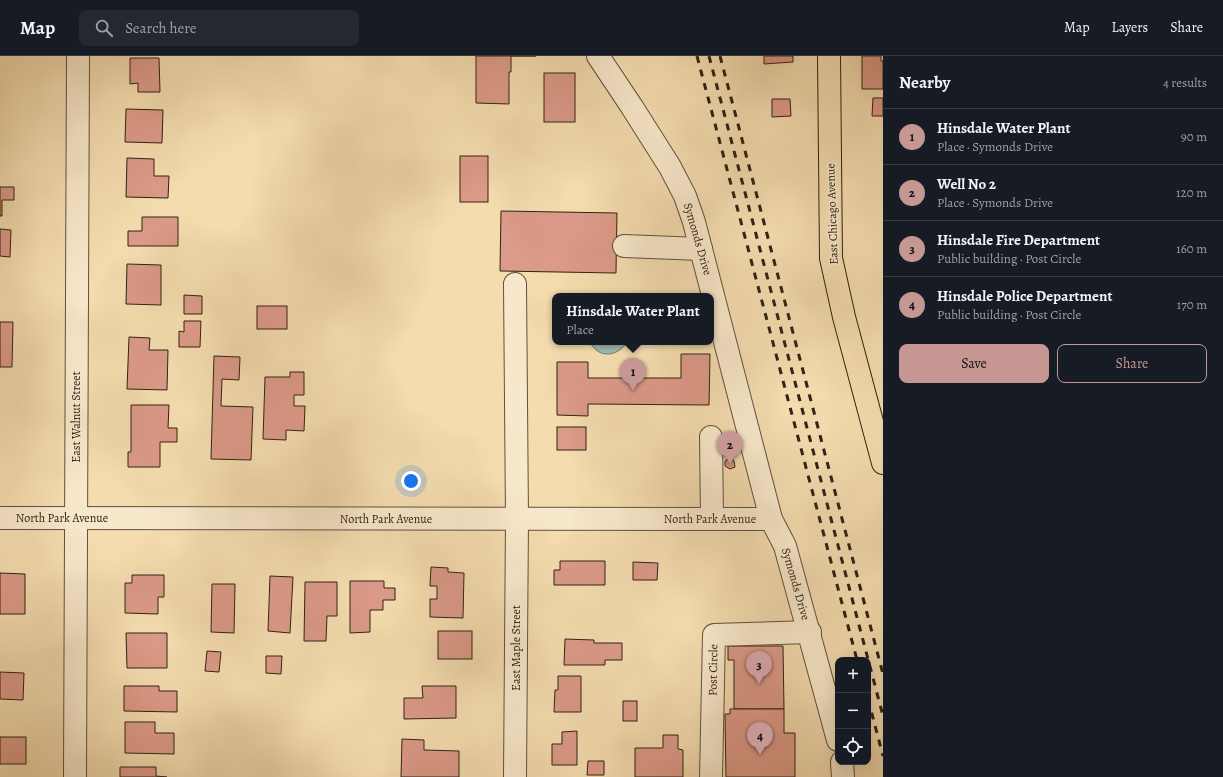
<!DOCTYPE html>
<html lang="en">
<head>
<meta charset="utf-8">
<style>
  body { margin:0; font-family:Alegreya,serif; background:#242831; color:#f1f3f6 }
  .controls { position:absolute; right:12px; bottom:12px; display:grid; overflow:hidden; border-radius:8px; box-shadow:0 4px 16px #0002 }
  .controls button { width:36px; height:36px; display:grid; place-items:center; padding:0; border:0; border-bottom:1px solid #363941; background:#171b24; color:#f1f3f6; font:20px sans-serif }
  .you { position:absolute; left:411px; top:425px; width:14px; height:14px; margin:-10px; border:3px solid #fff; border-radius:50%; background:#1a73e8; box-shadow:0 0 0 6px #1a73e833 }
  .badge { display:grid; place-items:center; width:26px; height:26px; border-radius:50%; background:#c59692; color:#111; font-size:13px; font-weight:700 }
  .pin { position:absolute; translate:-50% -33px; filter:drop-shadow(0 1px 2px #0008) }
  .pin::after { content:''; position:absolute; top:21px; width:14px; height:12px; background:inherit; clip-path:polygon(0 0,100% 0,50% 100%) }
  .popup { position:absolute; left:552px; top:237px; width:162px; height:52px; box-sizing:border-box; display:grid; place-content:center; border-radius:8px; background:#171b24; filter:drop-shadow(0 1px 3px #0005); font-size:13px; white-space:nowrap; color:#9ea1a6 }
  .popup b { font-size:15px; color:#f1f3f6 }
  .popup::after { content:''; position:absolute; left:50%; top:100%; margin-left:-8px; border:8px solid transparent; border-top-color:#171b24 }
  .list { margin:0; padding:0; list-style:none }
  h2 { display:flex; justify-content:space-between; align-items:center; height:52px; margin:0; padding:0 16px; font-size:17px }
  h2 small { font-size:13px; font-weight:400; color:#9ea1a6 }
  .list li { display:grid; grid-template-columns:26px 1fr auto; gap:12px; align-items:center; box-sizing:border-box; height:56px; padding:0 16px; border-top:1px solid #363941 }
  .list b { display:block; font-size:15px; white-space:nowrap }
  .list p { margin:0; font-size:13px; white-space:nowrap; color:#9ea1a6 }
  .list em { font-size:13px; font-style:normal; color:#9ea1a6 }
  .actions { display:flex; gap:8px; padding:12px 16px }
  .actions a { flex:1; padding:9px 0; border:1px solid #c59692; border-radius:8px; text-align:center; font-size:14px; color:#c59692 }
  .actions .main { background:#c59692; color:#111 }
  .icon { flex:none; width:22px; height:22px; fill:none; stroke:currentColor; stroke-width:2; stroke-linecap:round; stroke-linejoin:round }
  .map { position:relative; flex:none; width:883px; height:721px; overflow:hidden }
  header { display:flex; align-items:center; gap:24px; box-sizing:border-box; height:56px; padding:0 20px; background:#171b24; border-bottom:1px solid #363941 }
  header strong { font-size:19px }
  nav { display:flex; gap:22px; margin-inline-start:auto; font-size:14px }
  .search { width:280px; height:36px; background:#242831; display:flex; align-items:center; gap:10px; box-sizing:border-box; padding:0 14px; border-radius:8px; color:#9ea1a6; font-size:15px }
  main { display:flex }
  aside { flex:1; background:#171b24 }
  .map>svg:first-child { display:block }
</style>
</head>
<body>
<header>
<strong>Map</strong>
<div class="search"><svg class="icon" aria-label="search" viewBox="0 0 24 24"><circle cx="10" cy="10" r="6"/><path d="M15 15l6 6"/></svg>Search here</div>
<nav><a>Map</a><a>Layers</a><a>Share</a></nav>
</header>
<main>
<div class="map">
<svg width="883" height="721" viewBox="0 0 883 721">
  <rect width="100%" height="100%" fill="#f4dcaf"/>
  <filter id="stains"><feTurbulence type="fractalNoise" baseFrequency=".005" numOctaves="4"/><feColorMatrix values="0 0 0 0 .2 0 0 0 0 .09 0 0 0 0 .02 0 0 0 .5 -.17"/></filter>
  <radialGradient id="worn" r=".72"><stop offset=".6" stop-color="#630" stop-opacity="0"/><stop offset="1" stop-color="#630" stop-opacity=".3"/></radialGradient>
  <path fill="#9ebab3" stroke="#717e74" d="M590,286h37c-9,15 -29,17 -37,0z"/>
  <g fill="#dc9a88" stroke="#2e2316">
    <polygon points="476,0 536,0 511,0 511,16 509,16 509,48 476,47"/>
    <polygon points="764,0 793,0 793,6 764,8"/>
    <polygon points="862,0 881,0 881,5 883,5 883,33 862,33"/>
    <polygon points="130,2 159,2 160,36 138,36 138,27 130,28"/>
    <rect x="544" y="17" width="31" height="49"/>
    <polygon points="873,42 883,42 883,60 872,60"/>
    <polygon points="772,43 790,43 791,60 772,61"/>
    <polygon points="126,53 163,54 162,87 125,86"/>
    <rect x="460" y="100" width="28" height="46"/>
    <polygon points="127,102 154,103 154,120 169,120 168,142 126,141"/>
    <polygon points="0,131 14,131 14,144 2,144 2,160 0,160"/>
    <polygon points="501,155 617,157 616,217 500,215"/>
    <polygon points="142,161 178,161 178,190 128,190 128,175 142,175"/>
    <polygon points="0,173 11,174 10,201 0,200"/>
    <polygon points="127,208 161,209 161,249 126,248"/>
    <polygon points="184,239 202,240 202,258 184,258"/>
    <rect x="257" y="250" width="30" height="23"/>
    <polygon points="184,265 201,265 200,291 179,291 179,275 184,276"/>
    <polygon points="0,266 13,266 12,311 0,311"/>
    <polygon points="129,281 150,282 149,294 168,294 167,334 127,333"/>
    <polygon points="681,298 710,298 709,349 588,348 588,360 557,359 557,306 588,306 588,322 681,322"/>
    <polygon points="214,300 240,301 239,324 222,323 221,350 253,351 251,404 211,403"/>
    <polygon points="290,316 304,316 304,339 294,339 294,350 305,350 304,375 286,374 286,384 263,383 265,321 290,321"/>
    <polygon points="131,349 169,349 168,372 177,372 177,386 160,386 160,411 128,411 128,396 131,396"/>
    <rect x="557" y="371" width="29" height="23"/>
    <polygon points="730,402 734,405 735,411 730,413 725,410 725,405"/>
    <polygon points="560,505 605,505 605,529 554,529 554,514 560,514"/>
    <polygon points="633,506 658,507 657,524 633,524"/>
    <polygon points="431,511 448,512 448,516 464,517 463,562 430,561 430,543 437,543 437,530 430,530"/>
    <polygon points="0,517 25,518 25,558 0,558"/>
    <polygon points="132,519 164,519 164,541 158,541 158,558 125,557 125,527 132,527"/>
    <polygon points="270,520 293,521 290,577 268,575"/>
    <polygon points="350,525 384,525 384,532 395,532 395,544 383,544 383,554 370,554 370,576 350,577"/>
    <polygon points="305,526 337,526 337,560 327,560 326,585 304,585"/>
    <polygon points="212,528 235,528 234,577 211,576"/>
    <rect x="438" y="575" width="34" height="28"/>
    <polygon points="126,577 167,577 167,612 127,612"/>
    <polygon points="565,583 594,584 594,587 622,587 622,604 605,604 605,609 564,609"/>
    <polygon points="728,590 783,590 784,653 734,653 734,604 728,604"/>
    <polygon points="207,595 221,596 219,616 205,615"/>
    <polygon points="266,600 282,600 281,618 266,617"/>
    <polygon points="0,616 24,617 23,644 0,643"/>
    <polygon points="558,620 581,620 581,656 554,656 555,634 558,634"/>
    <polygon points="124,630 159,630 159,635 177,635 177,656 124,655"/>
    <polygon points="422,630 456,630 456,662 404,663 404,642 423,642"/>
    <rect x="623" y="645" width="14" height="20"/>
    <polygon points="730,653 784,653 784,677 795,677 795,721 726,721 725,658 730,658"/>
    <polygon points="125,666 155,666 155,677 174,677 174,698 125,697"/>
    <polygon points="577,675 577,709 552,709 552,688 562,688 562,676"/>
    <polygon points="663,679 678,679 678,693 683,694 683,721 635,721 635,692 663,692"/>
    <rect x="0" y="681" width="26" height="27"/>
    <polygon points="402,683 424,684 424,694 459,695 459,721 401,721"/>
    <polygon points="588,705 604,705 604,719 587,719"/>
    <polygon points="120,711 156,711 156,720 167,721 120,721"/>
  </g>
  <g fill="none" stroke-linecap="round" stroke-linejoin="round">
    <defs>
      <g id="minor">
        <polyline points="598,0 632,51 670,111 685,140 694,166 771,463 785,490 838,684"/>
        <polyline points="624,190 701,193"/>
        <polyline points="515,228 517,463 515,721"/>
        <polyline points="711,381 712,462"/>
        <polyline points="0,462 771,463"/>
        <polyline points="842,706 843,721"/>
        <polyline points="75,721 78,0"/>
        <polyline points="711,721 714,579 810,576"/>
      </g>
      <polyline id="major" points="829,0 831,202 844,261 883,407"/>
    </defs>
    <use href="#minor" stroke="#60513c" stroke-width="24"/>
    <use href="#major" stroke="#2e2316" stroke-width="24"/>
    <use href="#minor" stroke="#f8e8cb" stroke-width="22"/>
    <use href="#major" stroke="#f4dcaf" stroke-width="22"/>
    <g stroke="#2e2316" stroke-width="3" stroke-dasharray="7 7" stroke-linecap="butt">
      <polyline points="697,0 857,604"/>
      <polyline points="709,0 883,660"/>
      <polyline points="720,0 883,618"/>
      <polyline points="868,643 883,700"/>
    </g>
  </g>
  <g text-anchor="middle" stroke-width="3" stroke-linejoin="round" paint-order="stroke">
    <g font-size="12" fill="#2e2316" stroke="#f8e8cb">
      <text transform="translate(832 158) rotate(-92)" y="4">East Chicago Avenue</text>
      <text transform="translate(698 183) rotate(74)" y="4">Symonds Drive</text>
      <text transform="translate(76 361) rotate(-90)" y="4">East Walnut Street</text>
      <text x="62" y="466">North Park Avenue</text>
      <text x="386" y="467">North Park Avenue</text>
      <text x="710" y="467">North Park Avenue</text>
      <text transform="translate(796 528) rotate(74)" y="4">Symonds Drive</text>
      <text transform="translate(516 592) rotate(-90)" y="4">East Maple Street</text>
      <text transform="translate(713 614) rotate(-89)" y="4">Post Circle</text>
    </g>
  </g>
  <rect width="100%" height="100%" filter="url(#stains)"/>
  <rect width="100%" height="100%" fill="url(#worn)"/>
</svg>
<div class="controls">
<button>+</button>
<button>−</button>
<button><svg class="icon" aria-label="locate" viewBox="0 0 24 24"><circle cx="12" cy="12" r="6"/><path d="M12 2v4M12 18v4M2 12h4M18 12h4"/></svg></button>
</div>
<div class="you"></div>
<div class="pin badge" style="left:633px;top:335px">1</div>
<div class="popup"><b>Hinsdale Water Plant</b>Place</div>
<div class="pin badge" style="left:730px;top:408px">2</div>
<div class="pin badge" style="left:759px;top:628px">3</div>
<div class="pin badge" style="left:760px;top:699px">4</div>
</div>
<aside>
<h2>Nearby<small>4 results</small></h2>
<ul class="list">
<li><span class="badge">1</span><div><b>Hinsdale Water Plant</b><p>Place · Symonds Drive</p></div><em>90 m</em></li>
<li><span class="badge">2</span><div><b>Well No 2</b><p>Place · Symonds Drive</p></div><em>120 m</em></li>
<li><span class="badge">3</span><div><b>Hinsdale Fire Department</b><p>Public building · Post Circle</p></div><em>160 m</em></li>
<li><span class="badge">4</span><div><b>Hinsdale Police Department</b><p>Public building · Post Circle</p></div><em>170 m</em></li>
</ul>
<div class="actions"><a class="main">Save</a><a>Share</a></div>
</aside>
</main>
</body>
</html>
